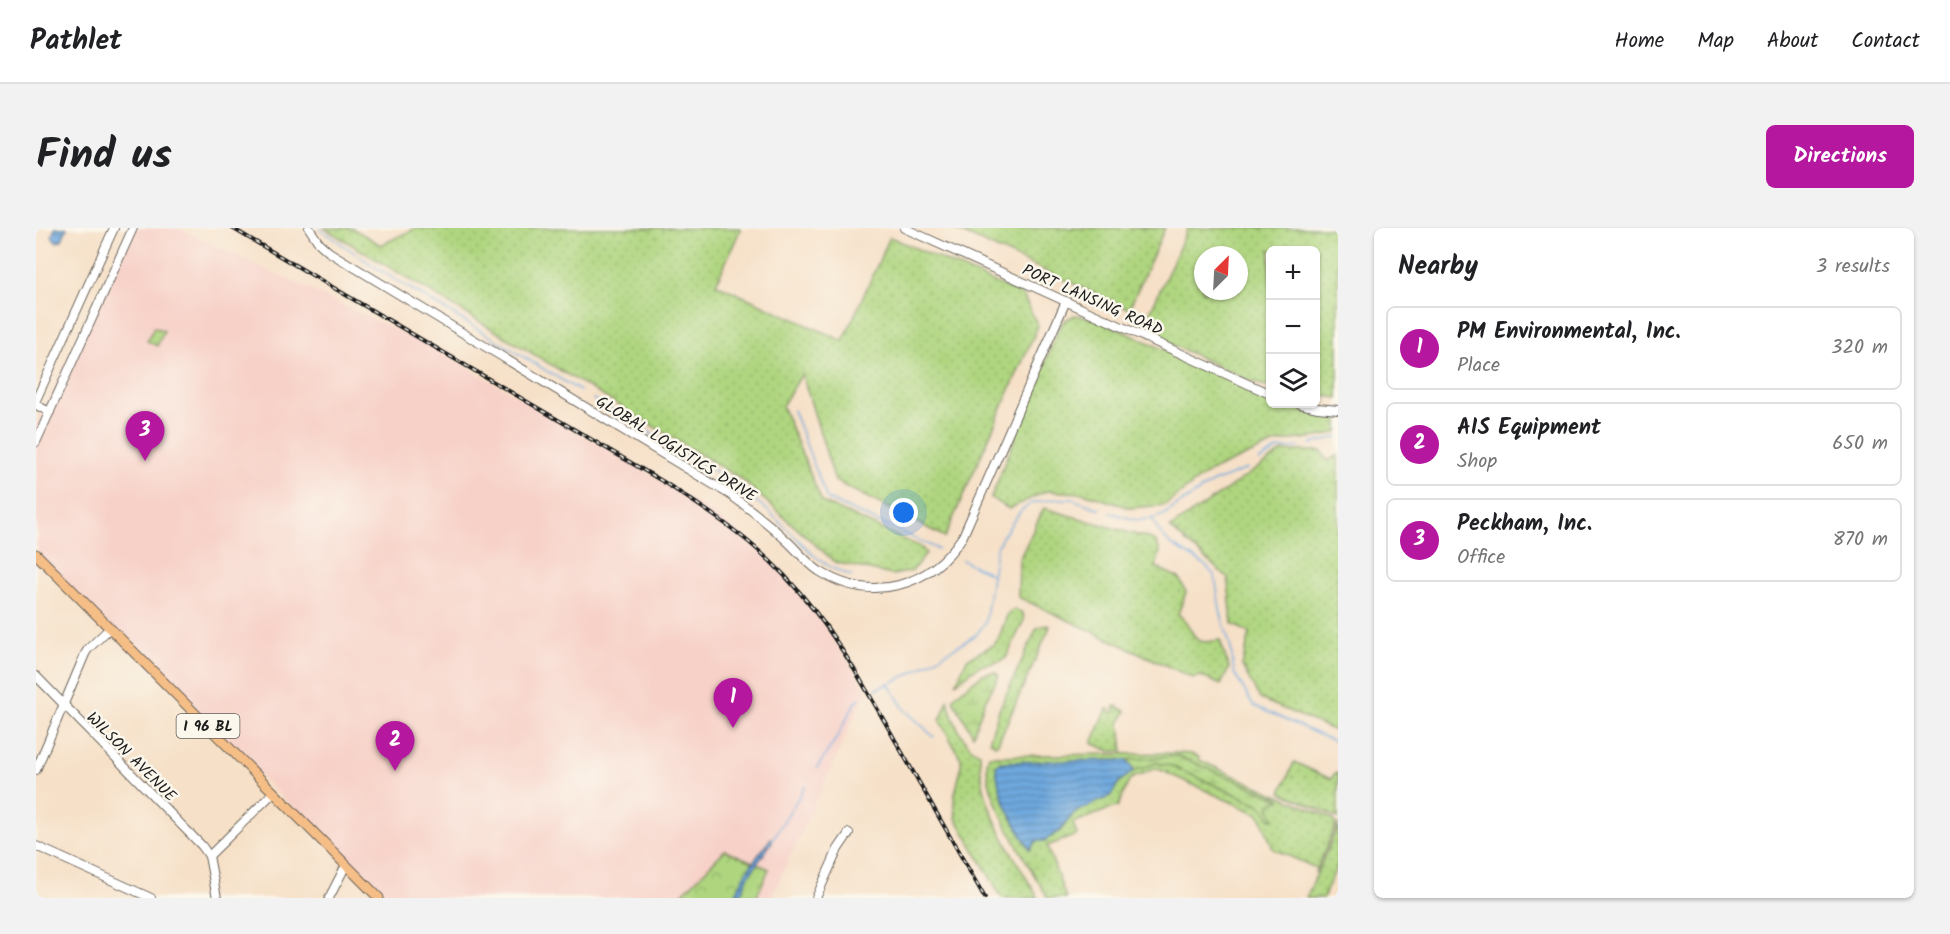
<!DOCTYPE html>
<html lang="en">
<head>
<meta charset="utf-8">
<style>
  body { margin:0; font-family:Kalam,sans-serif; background:#f2f2f2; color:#202124 }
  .controls { position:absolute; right:18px; top:18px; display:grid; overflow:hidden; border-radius:9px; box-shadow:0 2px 4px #0004 }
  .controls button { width:54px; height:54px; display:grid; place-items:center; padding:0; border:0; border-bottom:2px solid #e0e0e0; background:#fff; color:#202124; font:30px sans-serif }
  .compass { position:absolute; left:1158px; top:18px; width:54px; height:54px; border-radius:50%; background:#fff; box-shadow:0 2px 4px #0004; rotate:24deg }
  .you { position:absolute; left:868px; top:285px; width:21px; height:21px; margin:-15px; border:4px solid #fff; border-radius:50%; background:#1a73e8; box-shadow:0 0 0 9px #1a73e833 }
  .badge { display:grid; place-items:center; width:39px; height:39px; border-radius:50%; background:#b5179e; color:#fff; font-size:20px; font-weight:700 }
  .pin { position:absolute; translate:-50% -50px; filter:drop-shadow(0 2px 3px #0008) }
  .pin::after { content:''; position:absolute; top:32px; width:21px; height:18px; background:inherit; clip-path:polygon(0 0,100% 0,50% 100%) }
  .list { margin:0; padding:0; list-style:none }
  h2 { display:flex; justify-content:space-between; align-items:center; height:78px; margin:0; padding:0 24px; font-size:26px }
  h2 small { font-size:20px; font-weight:400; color:#757577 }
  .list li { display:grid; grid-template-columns:39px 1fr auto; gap:18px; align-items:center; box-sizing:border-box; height:84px; margin:0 12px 12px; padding:0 12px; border:2px solid #e0e0e0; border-radius:9px }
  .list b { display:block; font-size:22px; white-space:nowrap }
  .list p { margin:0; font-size:20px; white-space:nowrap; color:#757577 }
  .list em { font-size:20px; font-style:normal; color:#757577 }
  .icon { flex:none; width:33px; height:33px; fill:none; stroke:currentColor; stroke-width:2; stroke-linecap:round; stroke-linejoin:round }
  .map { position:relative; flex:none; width:1302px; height:670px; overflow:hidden; border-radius:9px }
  header { display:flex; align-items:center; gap:36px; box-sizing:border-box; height:84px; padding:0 30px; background:#fff; border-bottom:2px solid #e0e0e0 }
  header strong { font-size:28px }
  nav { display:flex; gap:33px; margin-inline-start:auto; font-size:21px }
  .intro { display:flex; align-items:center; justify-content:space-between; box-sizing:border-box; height:144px; padding:0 36px }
  h1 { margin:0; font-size:42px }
  .button { padding:15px 27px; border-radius:9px; background:#b5179e; color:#fff; font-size:21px; font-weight:700 }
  main { display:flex; gap:36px; padding:0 36px }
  aside { flex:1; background:#fff; border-radius:9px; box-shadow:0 2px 4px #0004 }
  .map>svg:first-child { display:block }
</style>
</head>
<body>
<header>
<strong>Pathlet</strong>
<nav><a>Home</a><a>Map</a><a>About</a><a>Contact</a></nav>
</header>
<div class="intro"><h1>Find us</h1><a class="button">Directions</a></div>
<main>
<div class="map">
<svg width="1302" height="670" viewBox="0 0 1302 670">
  <defs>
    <pattern id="grass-dots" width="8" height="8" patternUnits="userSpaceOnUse" patternTransform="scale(1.5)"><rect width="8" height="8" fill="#afd57f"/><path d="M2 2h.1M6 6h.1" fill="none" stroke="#96b66d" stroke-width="1.8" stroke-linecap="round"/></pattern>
    <pattern id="wetland-marsh" width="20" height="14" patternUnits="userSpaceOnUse" patternTransform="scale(1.5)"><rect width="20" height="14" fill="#afd57f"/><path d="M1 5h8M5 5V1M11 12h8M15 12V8" fill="none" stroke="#96b66d"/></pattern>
    <pattern id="park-crowns" width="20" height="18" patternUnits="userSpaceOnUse" patternTransform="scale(1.5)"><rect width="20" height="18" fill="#afd57f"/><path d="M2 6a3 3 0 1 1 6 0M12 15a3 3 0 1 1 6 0" fill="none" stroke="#96b66d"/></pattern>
    <pattern id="water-rules" width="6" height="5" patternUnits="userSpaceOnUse" patternTransform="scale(1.5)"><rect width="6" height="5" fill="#6ea8de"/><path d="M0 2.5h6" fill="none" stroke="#5a88b3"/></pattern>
  </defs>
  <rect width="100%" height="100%" fill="#fbf7ec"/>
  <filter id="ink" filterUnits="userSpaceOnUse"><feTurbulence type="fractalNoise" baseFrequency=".0167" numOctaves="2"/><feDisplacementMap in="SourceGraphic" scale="12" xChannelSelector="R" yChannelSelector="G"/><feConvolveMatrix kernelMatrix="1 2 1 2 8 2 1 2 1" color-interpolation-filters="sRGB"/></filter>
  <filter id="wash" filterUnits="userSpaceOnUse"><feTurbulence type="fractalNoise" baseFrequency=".008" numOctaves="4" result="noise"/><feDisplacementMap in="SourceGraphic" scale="24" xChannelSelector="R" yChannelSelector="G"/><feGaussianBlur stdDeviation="1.35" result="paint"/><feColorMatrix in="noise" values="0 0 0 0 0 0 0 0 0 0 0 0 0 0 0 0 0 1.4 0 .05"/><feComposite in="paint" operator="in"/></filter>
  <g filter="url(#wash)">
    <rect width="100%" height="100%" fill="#f6e0c7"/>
    <polygon fill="#f7d1c8" points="96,0 142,0 399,120 626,253 687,292 725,323 750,348 795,407 831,462 735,670 348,670 0,326 0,196"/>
    <g fill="url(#grass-dots)" stroke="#66784e" stroke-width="1.5" fill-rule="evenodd">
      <polygon points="288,0 316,0 345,17 380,0 705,0 680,56 807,113 854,9 987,67 1002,98 909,309 799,253 766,146 746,178 786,274 885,319 890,325 876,343 856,347 799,334 705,251"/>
      <polygon points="915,0 1129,0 1093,81"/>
      <path d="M1152,0h150v170l-22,-3v-145h-46v137l-15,-4 -106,-49 -3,-7 1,-8zM1167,27h36v36h-36z"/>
      <polygon points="1039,87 1062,92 1234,169 1234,176 1252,176 1302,185 1302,204 1283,209 1255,212 1237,216 1173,244 1129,277 1094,280 1047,265 1010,263 973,281 955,270 1022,102 1029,92"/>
      <polygon points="1247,223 1286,223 1291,233 1302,227 1302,504 1224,471 1206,438 1214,405 1196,396 1192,350 1134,300"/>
      <path d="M1008,280l111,32 5,11 -4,16 23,11 7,14 -8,22c23,18 6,33 42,26l9,28 -8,17 -19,-9 -9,2 -175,-81 1,-37z"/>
      <polygon points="978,381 987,385 988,392 970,430 965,433 943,438 920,455 931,431 957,417 962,412 972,385"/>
      <polygon points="1010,397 1014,398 1013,401 962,515 959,517 954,513 954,510 963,482 1000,402 1001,400"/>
      <path d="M912,472c3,16 15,47 32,53 -1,55 32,99 58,145h-36l-46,-80 -2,-21 7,-28v-10l-21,-38z"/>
      <polygon points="1080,478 1090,483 1084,495 1087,523 1074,523 1056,515 1071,481 1074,481 1075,485 1079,484 1078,480"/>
      <path d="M1142,525l13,1 8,3v3l80,36h2l52,23 2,5v3l-20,46 1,-5 -43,-19 -13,-34 -104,-47 -26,11 -12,27 -45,17 4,12 -30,11 19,52h-18c-16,-28 -72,-112 -59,-142z"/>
      <polygon points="1258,534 1295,551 1299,545 1302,545 1302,590 1245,564"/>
      <polygon points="1302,594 1302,636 1287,670 1270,670 1301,600"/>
    </g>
    <g fill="url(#wetland-marsh)" stroke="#66784e" stroke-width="1.5">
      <polygon points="959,444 963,448 948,475 937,507 917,472 920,467 947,446"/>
      <polygon points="1142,528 1244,571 1233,578 1238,590 1235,591 1228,581 1222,576 1135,538 1121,535 1098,543 1091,532"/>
    </g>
    <polygon fill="url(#park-crowns)" stroke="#66784e" stroke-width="1.5" points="689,622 733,641 720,670 642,670"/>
    <polygon fill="#afd57f" stroke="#66784e" stroke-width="1.5" points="118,99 128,103 121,118 111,113"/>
    <g fill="url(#water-rules)" stroke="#45627d" stroke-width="1.5">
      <polygon points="19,0 31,0 26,12 22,14 18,12 16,8"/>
      <path d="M1091,532l7,11 -15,11 -8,14 -37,17 -14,18 -16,10h-8l-6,9c-16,-29 -32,-51 -34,-85l5,-3z"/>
      <polygon points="735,610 736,614 712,649 703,670 698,670 710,644"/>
    </g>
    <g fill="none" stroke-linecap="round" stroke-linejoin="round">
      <g stroke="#6ea8de" stroke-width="1.5">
        <polyline points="284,1 342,41 544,163"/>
        <polyline points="557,171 685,247 729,280 780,329 796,340 816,348"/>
        <polyline points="757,182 791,271 902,321"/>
        <polyline points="1275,216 1302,209"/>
        <polyline points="1223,233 1242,221 1264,219"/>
        <polyline points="1074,285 1100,292 1116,291 1127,287 1177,254 1211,241"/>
        <polyline points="1116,291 1122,302 1134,316 1169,337 1179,348 1184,382 1195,421 1198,445 1218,478 1302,515"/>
        <polyline points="926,332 955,346"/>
        <polyline points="852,455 868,481 898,509"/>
        <polyline points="840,461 876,445 940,407 949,395 960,322 966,309 984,284 995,275 1021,271 1036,271 1064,281"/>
        <polyline points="781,540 800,511 819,475 824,470"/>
        <polyline points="736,612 769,559"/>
      </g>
    </g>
  </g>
  <g filter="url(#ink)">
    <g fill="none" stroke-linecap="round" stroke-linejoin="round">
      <defs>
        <g id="minor">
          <path d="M273,0l10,15 10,9 400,242c20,14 39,29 57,46 11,10 21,23 33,31 53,33 111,16 144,-35l103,-235"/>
          <polyline points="868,0 1234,166"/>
          <polyline points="0,172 78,0"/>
          <polyline points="1264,176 1282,180 1302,182"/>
          <polyline points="0,177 14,184"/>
          <polyline points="0,214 97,0"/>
          <polyline points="0,448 166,618 173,628 181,670"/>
          <polyline points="0,542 49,426 52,421 74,400"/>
          <polyline points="0,618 115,670"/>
          <polyline points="173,628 238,564"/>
          <polyline points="293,670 310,637"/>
          <polyline points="780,670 802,621 813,605"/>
        </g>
        <polyline id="major" points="0,326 343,670"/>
      </defs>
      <use href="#minor" stroke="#686158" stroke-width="10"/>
      <use href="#major" stroke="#686158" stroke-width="11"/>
      <use href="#minor" stroke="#fff" stroke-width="8"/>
      <use href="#major" stroke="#f6be87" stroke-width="9"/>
      <defs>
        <path id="rail" d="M196,0l430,253c45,29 85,55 122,94 46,48 79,108 111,165 30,53 60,105 90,158"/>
      </defs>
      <use href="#rail" stroke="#1c1c1c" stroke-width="4"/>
      <use href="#rail" stroke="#fbf7ec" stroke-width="1.5" stroke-dasharray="4.5" stroke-linecap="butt"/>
    </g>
  </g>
  <g text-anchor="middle" stroke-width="5" stroke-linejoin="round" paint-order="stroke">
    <rect fill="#fbf7ec" stroke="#5f5e5a" stroke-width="1.5" x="140.5" y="486" width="63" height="24" rx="4.5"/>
    <g font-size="15" font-weight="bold" fill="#1c1c1c">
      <text x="172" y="503">I 96 BL</text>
    </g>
    <g font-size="16" fill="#1c1c1c" stroke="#fbf7ec">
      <text transform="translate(1057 71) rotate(24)" y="6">PORT LANSING ROAD</text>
      <text transform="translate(641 220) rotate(32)" y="6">GLOBAL LOGISTICS DRIVE</text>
      <text transform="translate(96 528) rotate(45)" y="6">WILSON AVENUE</text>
    </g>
  </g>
</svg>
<div class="controls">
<button>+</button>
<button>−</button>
<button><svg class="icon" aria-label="layers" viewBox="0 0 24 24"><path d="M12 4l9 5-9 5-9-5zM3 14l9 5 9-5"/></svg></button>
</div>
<svg class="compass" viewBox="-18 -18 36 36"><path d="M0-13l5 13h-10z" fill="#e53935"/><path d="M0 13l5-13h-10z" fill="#757577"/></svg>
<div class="you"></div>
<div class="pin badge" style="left:697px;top:500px">1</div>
<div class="pin badge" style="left:359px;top:543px">2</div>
<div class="pin badge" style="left:109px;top:233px">3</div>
</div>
<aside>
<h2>Nearby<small>3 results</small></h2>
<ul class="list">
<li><span class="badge">1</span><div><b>PM Environmental, Inc.</b><p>Place</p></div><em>320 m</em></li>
<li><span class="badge">2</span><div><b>AIS Equipment</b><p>Shop</p></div><em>650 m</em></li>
<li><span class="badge">3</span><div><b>Peckham, Inc.</b><p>Office</p></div><em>870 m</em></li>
</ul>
</aside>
</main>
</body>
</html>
